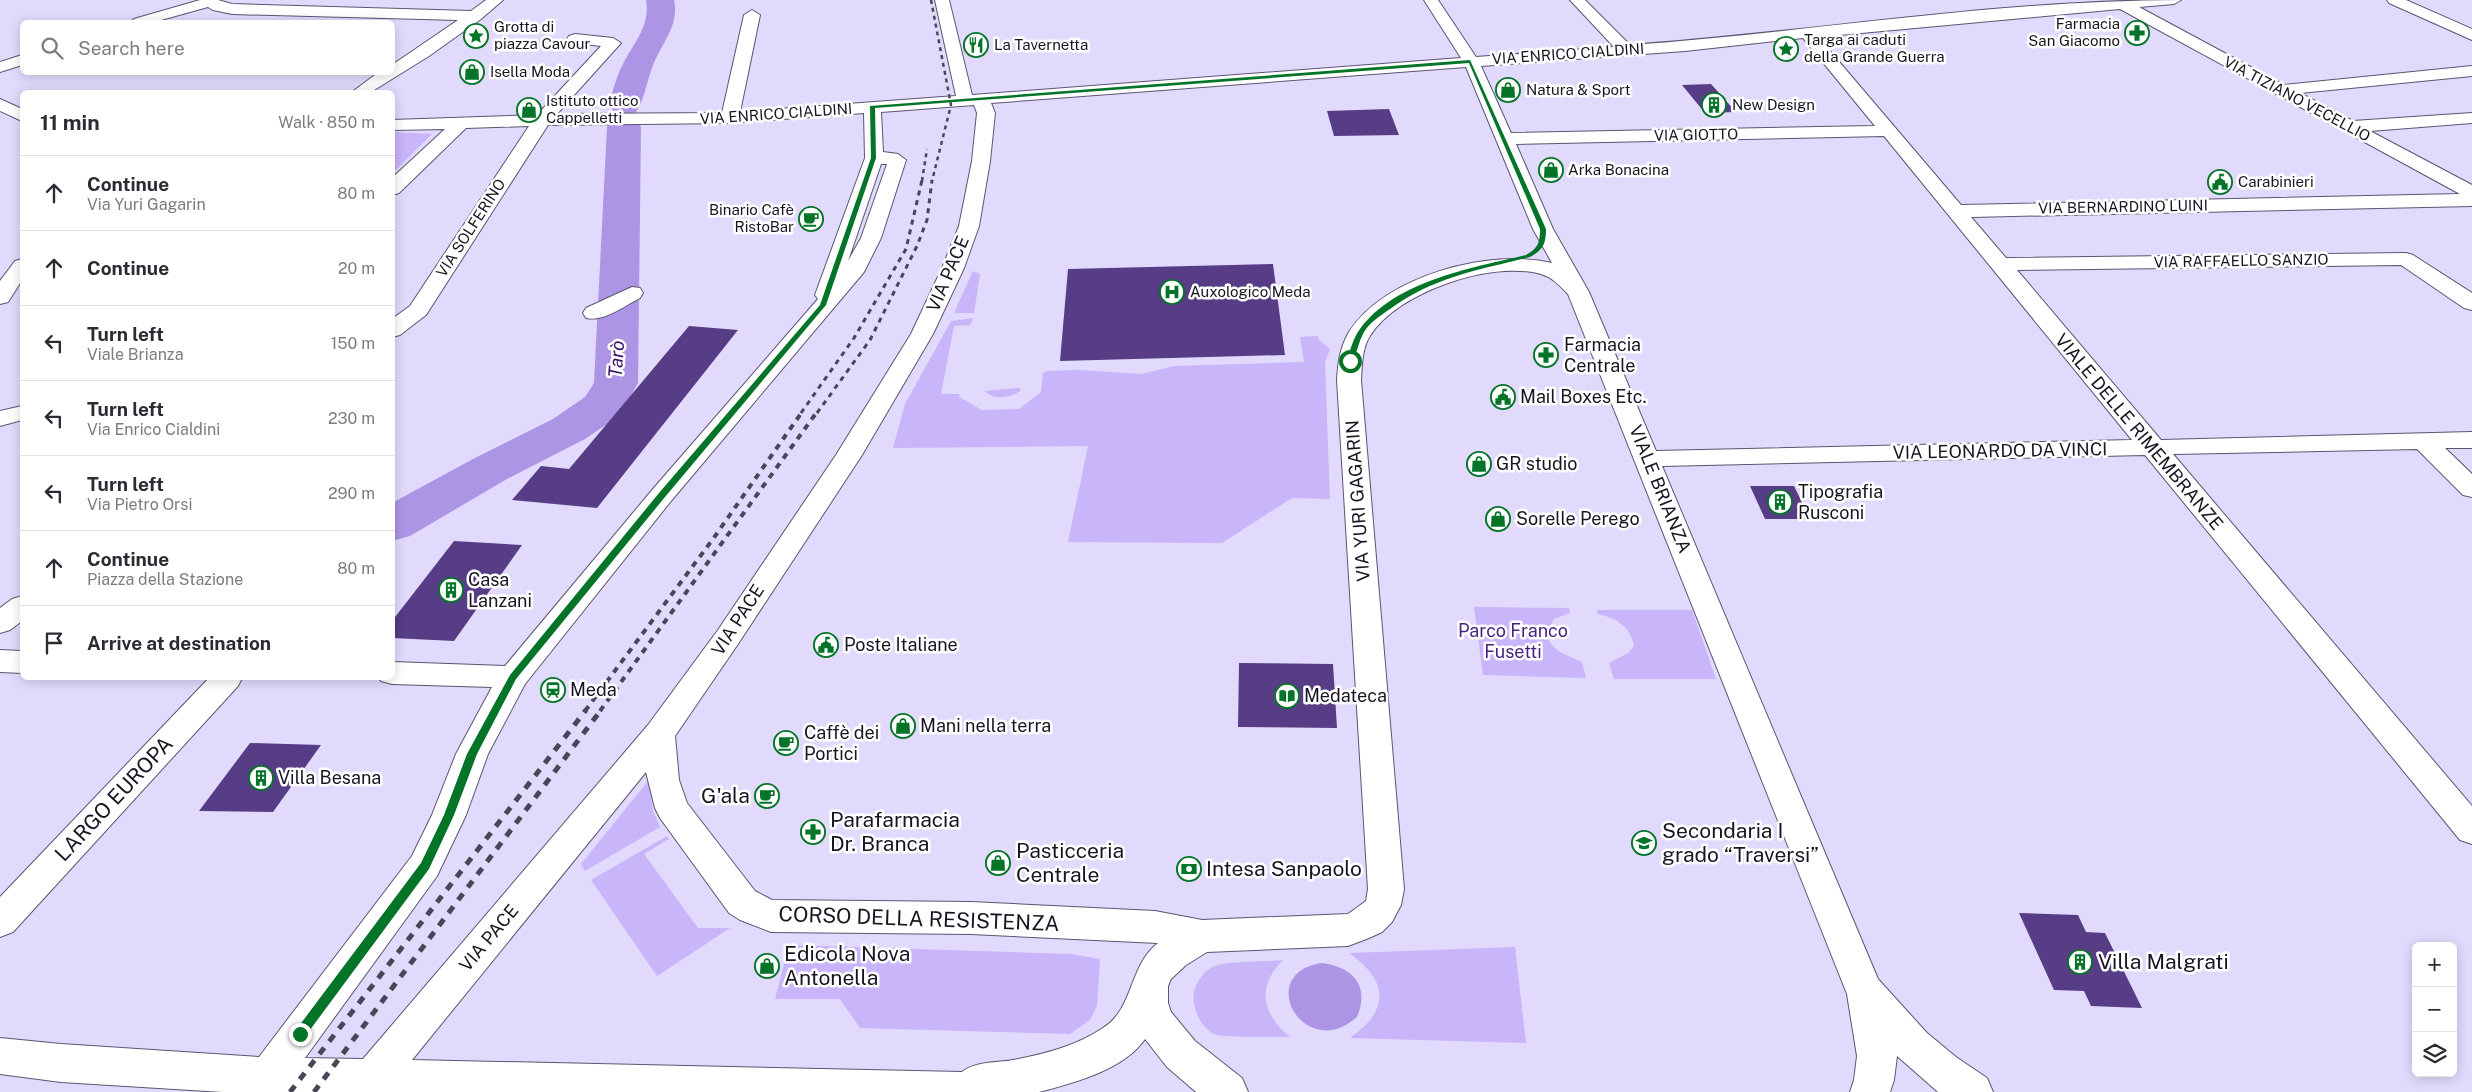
<!DOCTYPE html>
<html lang="en">
<head>
<meta charset="utf-8">
<style>
  body { margin:0; font-family:"Public Sans",sans-serif; background:#f2f2f3; color:#2b2b33 }
  .controls { position:absolute; right:15px; bottom:15px; display:grid; overflow:hidden; border-radius:8px; box-shadow:0 2px 12px #0003 }
  .controls button { width:45px; height:45px; display:grid; place-items:center; padding:0; border:0; border-bottom:1px solid #e1e1e2; background:#fff; color:#2b2b33; font:25px sans-serif }
  .stop { position:absolute; width:15px; height:15px; margin:-11px; border:4px solid #037428; border-radius:50%; background:#fff }
  .stop.end { background:#037428; border-color:#fff; box-shadow:0 1px 5px #0008 }
  .list { margin:0; padding:0; list-style:none }
  h2 { display:flex; justify-content:space-between; align-items:center; height:65px; margin:0; padding:0 20px; font-size:21px }
  h2 small { font-size:16px; font-weight:400; color:#7c7c81 }
  .list li { display:grid; grid-template-columns:32px 1fr auto; gap:15px; align-items:center; box-sizing:border-box; height:75px; padding:0 20px; border-top:1px solid #e1e1e2 }
  .list b { display:block; font-size:19px; white-space:nowrap }
  .list p { margin:0; font-size:16px; white-space:nowrap; color:#7c7c81 }
  .list em { font-size:16px; font-style:normal; color:#7c7c81 }
  .icon { flex:none; width:28px; height:28px; fill:none; stroke:currentColor; stroke-width:2; stroke-linecap:round; stroke-linejoin:round }
  .map { position:relative; flex:none; width:2472px; height:1092px; overflow:hidden }
  .search { position:absolute; background:#fff; box-shadow:0 2px 12px #0003; left:20px; top:20px; width:375px; height:55px; display:flex; align-items:center; gap:12px; box-sizing:border-box; padding:0 18px; border-radius:8px; color:#7c7c81; font-size:19px }
  .panel { position:absolute; background:#fff; box-shadow:0 2px 12px #0003; left:20px; top:90px; width:375px; height:590px; border-radius:8px }
  .map>svg:first-child { display:block }
</style>
</head>
<body>
<div class="map">
<svg width="2472" height="1092" viewBox="0 0 2472 1092">
  <rect width="100%" height="100%" fill="#e2dafc"/>
  <g fill="#c8b5fa">
    <polygon points="393,132 432,134 393,173 392,132"/>
    <polygon points="973,271 980,274 974,313 954,313"/>
    <polygon points="973,318 970,325 954,326 941,394 960,394 959,397 982,410 1019,409 1041,392 1043,373 1047,371 1079,370 1142,374 1174,366 1304,362 1300,337 1318,336 1319,340 1330,349 1325,362 1330,499 1292,498 1222,543 1068,542 1088,446 893,448 905,404 951,321"/>
    <path d="M1019,388l2,2c-10,9 -27,10 -37,1z"/>
    <path d="M1474,607l95,1 1,5 -16,6 -8,14c6,19 19,21 36,29l4,16 -103,-3z"/>
    <path d="M1597,610h95l24,69h-102l-5,-16 19,-10 6,-7c-3,-19 -18,-28 -36,-32z"/>
    <polygon points="649,780 653,811 660,827 585,871 581,864"/>
    <polygon points="667,836 669,839 644,854 698,928 730,928 657,976 591,880"/>
    <polygon points="789,945 1071,954 1100,959 1097,1006 1090,1020 1070,1034 860,1028 840,999 775,999"/>
    <path d="M1515,947l11,96 -176,-5c40,-28 39,-57 -1,-85z"/>
    <path d="M1283,960c-27,27 -21,54 7,77 -13,0 -67,1 -76,-3 -11,-6 -18,-18 -20,-31 -3,-13 8,-33 21,-37 14,-5 51,-4 68,-6z"/>
  </g>
  <path fill="#ad95e5" d="M1322,963c31,4 48,23 35,54 -53,47 -104,-44 -35,-54z"/>
  <g fill="none" stroke-linecap="round" stroke-linejoin="round">
    <g fill="#ad95e5" fill-rule="evenodd">
      <path d="M646,0h28c6,26 -14,45 -22,68 -6,15 -7,31 -16,44l-11,3 -11,-3 -5,-7c4,-14 7,-28 14,-41 10,-20 28,-39 23,-64z"/>
      <polygon points="624,117 636,120 641,127 638,383 619,416 585,439 507,479 410,536 392,541 392,503 473,459 553,419 585,397 594,383 607,127 612,120"/>
    </g>
  </g>
  <g fill="#563d85">
    <polygon points="1711,84 1736,112 1705,113 1682,85"/>
    <polygon points="1389,109 1399,135 1334,136 1327,111"/>
    <polygon points="1273,264 1285,355 1060,361 1068,269"/>
    <polygon points="689,326 738,330 597,508 512,500 541,466 569,469"/>
    <polygon points="1750,486 1794,486 1810,519 1765,519"/>
    <polygon points="454,541 522,545 454,641 392,638 392,621"/>
    <polygon points="1239,663 1333,664 1337,728 1238,727"/>
    <polygon points="250,743 321,745 273,812 199,811"/>
    <polygon points="2019,913 2078,915 2086,932 2105,933 2142,1008 2091,1006 2084,991 2054,990"/>
  </g>
  <g fill="none" stroke-linecap="round" stroke-linejoin="round">
    <defs>
      <g id="minor">
        <polygon points="200,0 218,0 232,4 471,11 486,0 503,0 481,19 429,56 371,92 352,92 379,72 392,72 392,65 458,20 232,14 213,10 208,7 154,22 131,22 134,19"/>
        <path d="M935,0h14l23,95 489,-37 -37,-58h14l38,57 138,-10 -44,-47h15l45,45c184,-13 367,-45 551,-45l-7,4 -35,3 145,78 188,-19v10l-172,17 53,28 119,-8v10l-102,8 102,54v21l-501,11 35,41 400,-5 7,2 59,38v17l-8,-2 -63,-43 -384,5 144,170 311,-8v16h-27l27,26v23l-9,-2 -46,-46 -244,5 299,352v38l-12,-4 -315,-385 -483,11 216,513 49,54 29,24 31,21 6,14h-55l-41,-36 -3,24 -4,12h-40l4,-12 3,-24 -10,-62 -279,-700c-8,-8 -16,-17 -27,-20 -49,-14 -144,18 -171,62 -8,12 -8,29 -9,44l43,509 -3,16 -9,17 -10,10 -13,6 -21,8 -141,6 -21,13 -15,14 -3,7v17l3,9 24,29 47,37 6,14h-52l-29,-25 -22,-28c-21,31 -72,44 -106,53h-816l-162,-10 -61,-8v-36l61,6 198,13 153,-201 20,-41 24,-61 36,-67 -100,-3 -11,-3 -2,-3h13v-16l113,4 148,-177 165,-190 -3,-4 50,-137 -1,-45 -134,10 -182,2 -122,190 -26,20 -8,2v-18l18,-13 119,-180 -63,2 -67,65 -7,2v-17l53,-49 -53,1v-10l145,-5 64,-69 -32,-4 -2,-3 2,-3 6,-2 38,4 8,5 -64,71 165,-1 22,-98 8,-5 8,5 -20,97 216,-16zM2120,9l340,185 -499,11 -143,-168zM1803,38l72,88 -364,7 -30,-67 204,-15zM1466,67l67,162 19,34c-62,-15 -168,13 -203,69 -9,15 -11,31 -12,48l31,509 -2,12 -18,13 -146,6 -47,-9 -184,-9 -199,-2 -17,-9 -68,-88 -8,-23 -4,-44 63,-92 124,-189 71,-121 31,-66 15,-42 11,-65 5,-48 -4,-10zM974,105l3,8 -5,48 -13,65 -17,42 -31,66 -75,121 -118,175 -70,95 -285,334 -58,-1 132,-182 29,-61 22,-61 37,-70 146,-183 193,-229 17,-34 25,-78 -8,-6 -15,-2 -2,-40zM1884,136l248,304 -476,11 -67,-159 -36,-63 -37,-85zM881,164h6l-26,74 -13,23zM646,772l9,36 5,10 69,95 11,7 31,12 200,2 187,9c-29,22 -24,66 -55,85 -27,18 -58,26 -90,32 -16,3 -38,1 -51,12l-550,-12z"/>
        <polygon points="2387,0 2406,0 2472,29 2472,40 2389,3"/>
        <polygon points="22,55 22,65 0,72 0,62"/>
        <polygon points="0,99 22,109 22,121 0,111"/>
        <polygon points="22,259 22,280 8,302 0,304 0,281 15,261"/>
        <path d="M632,287l8,1 3,5 -3,5c-16,8 -36,24 -54,20l-3,-5 3,-5z"/>
        <polygon points="22,406 22,420 0,426 0,411"/>
        <polygon points="22,596 22,621 10,630 0,633 0,608 12,599"/>
        <polygon points="0,650 22,651 22,673 0,672"/>
        <polygon points="209,678 242,678 238,686 13,932 0,937 0,897"/>
      </g>
    </defs>
    <use href="#minor" stroke="#5c5471" stroke-width="2"/>
    <use href="#minor" fill="#fff" fill-rule="evenodd"/>
    <g stroke="#4a4657" stroke-width="2.5" stroke-dasharray="4 4" stroke-linecap="butt">
      <polyline points="931,0 951,105 932,181"/>
      <polyline points="922,181 927,149"/>
    </g>
    <g stroke="#4a4657" stroke-width="3" stroke-dasharray="5 5" stroke-linecap="butt">
      <polyline points="801,413 854,338 906,249 922,180"/>
      <polyline points="817,413 870,340 917,246 927,220 932,180"/>
    </g>
    <g stroke="#4a4657" stroke-width="4" stroke-dasharray="6 6" stroke-linecap="butt">
      <polyline points="585,711 713,539 802,412"/>
      <polyline points="600,711 817,412"/>
    </g>
    <g stroke="#4a4657" stroke-width="5" stroke-dasharray="8 8" stroke-linecap="butt">
      <polyline points="290,1092 586,710"/>
      <polyline points="314,1092 601,710"/>
    </g>
  </g>
  <path fill="#037428" d="M1470,60l76,169c0,15 -3,21 -16,28 -52,13 -96,20 -140,52 -10,7 -20,13 -26,23 -5,9 -7,20 -11,29l-3,2 -3,-2c3,-10 6,-23 13,-32 35,-48 111,-61 166,-74 12,-7 14,-12 14,-26l-71,-166 -594,45 1,50 -50,147 -161,192 -149,182 -39,75 -23,61 -25,54 -125,169h-8v-8l125,-167 23,-48 23,-61 43,-79 149,-182 161,-188 51,-147 -1,-52z"/>
  <defs>
    <symbol id="pharmacy-ring" viewBox="-11 -11 22 22"><circle r="9.5" fill="#fff" stroke="#037428" stroke-width="1.5"/><path d="M-2-6h4v4h4v4h-4v4h-4v-4h-4v-4h4Z" fill="#037428"/></symbol>
    <symbol id="sight-ring" viewBox="-11 -11 22 22"><circle r="9.5" fill="#fff" stroke="#037428" stroke-width="1.5"/><path d="M0-6L1.8-2.2L6-1.7L2.9 1.2L3.7 5.4L0 3.3L-3.7 5.4L-2.9 1.2L-6-1.7L-1.8-2.2Z" fill="#037428"/></symbol>
    <symbol id="restaurant-ring" viewBox="-11 -11 22 22"><circle r="9.5" fill="#fff" stroke="#037428" stroke-width="1.5"/><path d="M-5-6h1v4h1v-4h1v4h1v-4h1v5L-1.5 .5V6h-2V.5L-5-1ZM5-6V6H3V1.5H1.5Q1.5-4 5-6Z" fill="#037428"/></symbol>
    <symbol id="shop-ring" viewBox="-11 -11 22 22"><circle r="9.5" fill="#fff" stroke="#037428" stroke-width="1.5"/><path d="M-5-2.5h2.3a2.7 3.5 0 0 1 5.4 0H5L5.5 6h-11ZM-1.5-2.5h3a1.5 2.3 0 0 0-3 0Z" fill="#037428"/></symbol>
    <symbol id="building-ring" viewBox="-11 -11 22 22"><circle r="9.5" fill="#fff" stroke="#037428" stroke-width="1.5"/><path d="M-4-6H4V6H1V3H-1V6H-4ZM-2.5-4.3h1.7v1.8h-1.7ZM.8-4.3h1.7v1.8H.8ZM-2.5-1h1.7V.8h-1.7ZM.8-1h1.7V.8H.8Z" fill="#037428"/></symbol>
    <symbol id="civic-ring" viewBox="-11 -11 22 22"><circle r="9.5" fill="#fff" stroke="#037428" stroke-width="1.5"/><path d="M-.6-6.5H3V-4.5H.6V-3L4-1V1h2V6H-6V1h2V-1L-.6-3ZM-1.2 2.5V6h2.4V2.5Z" fill="#037428"/></symbol>
    <symbol id="cafe-ring" viewBox="-11 -11 22 22"><circle r="9.5" fill="#fff" stroke="#037428" stroke-width="1.5"/><path d="M-5.5-4.5H6V0H3Q3 3.5 0 3.5H-2.5Q-5.5 3.5-5.5 0ZM3-3.2v2h1.7v-2ZM-6 4.5H4V6H-6Z" fill="#037428"/></symbol>
    <symbol id="hospital-ring" viewBox="-11 -11 22 22"><circle r="9.5" fill="#fff" stroke="#037428" stroke-width="1.5"/><path d="M-5-5h3v3.5h4V-5h3V5h-3V1.5h-4V5h-3Z" fill="#037428"/></symbol>
    <symbol id="station-ring" viewBox="-11 -11 22 22"><circle r="9.5" fill="#fff" stroke="#037428" stroke-width="1.5"/><path d="M-3-6H3Q5-6 5-4V2Q5 4 3 4L4.5 6H3L1.5 4h-3L-3 6H-4.5L-3 4Q-5 4-5 2V-4Q-5-6-3-6ZM-3.5-4v3h7v-3ZM-3.5 1v1.5H-2V1ZM2 1v1.5H3.5V1Z" fill="#037428"/></symbol>
    <symbol id="library-ring" viewBox="-11 -11 22 22"><circle r="9.5" fill="#fff" stroke="#037428" stroke-width="1.5"/><path d="M-6-4Q-3-5.5-.7-3.5V5Q-3 3-6 4ZM6-4Q3-5.5 .7-3.5V5Q3 3 6 4Z" fill="#037428"/></symbol>
    <symbol id="school-ring" viewBox="-11 -11 22 22"><circle r="9.5" fill="#fff" stroke="#037428" stroke-width="1.5"/><path d="M0-5L7-2L0 1L-7-2ZM-4 1L0 2.5L4 1V4Q0 6-4 4Z" fill="#037428"/></symbol>
    <symbol id="bank-ring" viewBox="-11 -11 22 22"><circle r="9.5" fill="#fff" stroke="#037428" stroke-width="1.5"/><path d="M-6-4H6V4H-6ZM0-2.3a2.3 2.3 0 1 0 0 4.6a2.3 2.3 0 1 0 0-4.6Z" fill="#037428"/></symbol>
  </defs>
  <g fill-rule="evenodd">
    <use href="#pharmacy-ring" x="2123" y="19" width="28" height="28"/>
    <use href="#sight-ring" x="462" y="22" width="28" height="28"/>
    <use href="#restaurant-ring" x="962" y="31" width="28" height="28"/>
    <use href="#sight-ring" x="1772" y="35" width="28" height="28"/>
    <use href="#shop-ring" x="458" y="58" width="28" height="28"/>
    <use href="#shop-ring" x="1494" y="76" width="28" height="28"/>
    <use href="#building-ring" x="1700" y="91" width="28" height="28"/>
    <use href="#shop-ring" x="515" y="96" width="28" height="28"/>
    <use href="#shop-ring" x="1537" y="156" width="28" height="28"/>
    <use href="#civic-ring" x="2206" y="168" width="28" height="28"/>
    <use href="#cafe-ring" x="797" y="205" width="28" height="28"/>
    <use href="#hospital-ring" x="1158" y="278" width="28" height="28"/>
    <use href="#pharmacy-ring" x="1532" y="341" width="28" height="28"/>
    <use href="#civic-ring" x="1489" y="383" width="28" height="28"/>
    <use href="#shop-ring" x="1465" y="450" width="28" height="28"/>
    <use href="#building-ring" x="1766" y="488" width="28" height="28"/>
    <use href="#shop-ring" x="1484" y="505" width="28" height="28"/>
    <use href="#building-ring" x="437" y="576" width="28" height="28"/>
    <use href="#civic-ring" x="812" y="631" width="28" height="28"/>
    <use href="#station-ring" x="539" y="676" width="28" height="28"/>
    <use href="#library-ring" x="1273" y="682" width="28" height="28"/>
    <use href="#shop-ring" x="889" y="712" width="28" height="28"/>
    <use href="#cafe-ring" x="772" y="729" width="28" height="28"/>
    <use href="#building-ring" x="247" y="764" width="28" height="28"/>
    <use href="#cafe-ring" x="753" y="782" width="28" height="28"/>
    <use href="#pharmacy-ring" x="799" y="818" width="28" height="28"/>
    <use href="#school-ring" x="1630" y="829" width="28" height="28"/>
    <use href="#shop-ring" x="984" y="849" width="28" height="28"/>
    <use href="#bank-ring" x="1175" y="855" width="28" height="28"/>
    <use href="#building-ring" x="2066" y="948" width="28" height="28"/>
    <use href="#shop-ring" x="753" y="952" width="28" height="28"/>
  </g>
  <g text-anchor="middle" stroke-width="5" stroke-linejoin="round" paint-order="stroke">
    <g font-size="15" fill="#181521" stroke="#fff" text-anchor="start">
      <text x="2120" y="29" text-anchor="end">Farmacia<tspan x="2120" dy="17">San Giacomo</tspan></text>
      <text x="494" y="32">Grotta di<tspan x="494" dy="17">piazza Cavour</tspan></text>
      <text x="1804" y="45">Targa ai caduti<tspan x="1804" dy="17">della Grande Guerra</tspan></text>
      <text x="994" y="50">La Tavernetta</text>
      <text x="490" y="77">Isella Moda</text>
      <text x="1526" y="95">Natura &amp; Sport</text>
      <text x="546" y="106">Istituto ottico<tspan x="546" dy="17">Cappelletti</tspan></text>
      <text x="1732" y="110">New Design</text>
      <text x="1568" y="175">Arka Bonacina</text>
      <text x="2238" y="187">Carabinieri</text>
      <text x="794" y="215" text-anchor="end">Binario Cafè<tspan x="794" dy="17">RistoBar</tspan></text>
      <text x="1190" y="297">Auxologico Meda</text>
    </g>
    <g font-size="15" fill="#181521" stroke="#fff">
      <text transform="translate(1568 54) rotate(-4)" y="5">VIA ENRICO CIALDINI</text>
      <text transform="translate(2297 99) rotate(28)" y="5">VIA TIZIANO VECELLIO</text>
      <text transform="translate(776 114) rotate(-4)" y="5">VIA ENRICO CIALDINI</text>
      <text transform="translate(1696 135) rotate(-1)" y="5">VIA GIOTTO</text>
      <text transform="translate(2123 207) rotate(-1)" y="5">VIA BERNARDINO LUINI</text>
      <text transform="translate(471 228) rotate(-57)" y="5">VIA SOLFERINO</text>
      <text transform="translate(2241 261) rotate(-1)" y="5">VIA RAFFAELLO SANZIO</text>
    </g>
    <g font-size="18" fill="#181521" stroke="#fff">
      <text transform="translate(948 274) rotate(-67)" y="6">VIA PACE</text>
      <text transform="translate(2139 432) rotate(50)" y="6">VIALE DELLE RIMEMBRANZE</text>
      <text transform="translate(2000 451) rotate(-1)" y="6">VIA LEONARDO DA VINCI</text>
      <text transform="translate(1660 489) rotate(68)" y="6">VIALE BRIANZA</text>
      <text transform="translate(1358 501) rotate(-94)" y="6">VIA YURI GAGARIN</text>
      <text transform="translate(738 620) rotate(-57)" y="6">VIA PACE</text>
      <text transform="translate(489 938) rotate(-50)" y="6">VIA PACE</text>
    </g>
    <g font-size="18" fill="#181521" stroke="#fff" text-anchor="start">
      <text x="1564" y="351">Farmacia<tspan x="1564" dy="21">Centrale</tspan></text>
      <text x="1520" y="403">Mail Boxes Etc.</text>
      <text x="1496" y="470">GR studio</text>
      <text x="1798" y="498">Tipografia<tspan x="1798" dy="21">Rusconi</tspan></text>
      <text x="1516" y="525">Sorelle Perego</text>
      <text x="468" y="586">Casa<tspan x="468" dy="21">Lanzani</tspan></text>
      <text x="844" y="651">Poste Italiane</text>
      <text x="570" y="696">Meda</text>
      <text x="1304" y="702">Medateca</text>
      <text x="920" y="732">Mani nella terra</text>
      <text x="804" y="739">Caffè dei<tspan x="804" dy="21">Portici</tspan></text>
      <text x="278" y="784">Villa Besana</text>
    </g>
    <g font-size="18" fill="#492480" stroke="#fff">
      <text x="1513" y="637">Parco Franco<tspan x="1513" dy="21">Fusetti</tspan></text>
    </g>
    <g font-size="19" font-style="italic" fill="#3a106e" stroke="#fff">
      <text transform="translate(616 359) rotate(-86)" y="7">Tarò</text>
    </g>
    <g font-size="21" fill="#181521" stroke="#fff" text-anchor="start">
      <text x="750" y="803" text-anchor="end">G'ala</text>
      <text x="830" y="827">Parafarmacia<tspan x="830" dy="24">Dr. Branca</tspan></text>
      <text x="1662" y="838">Secondaria I<tspan x="1662" dy="24">grado “Traversi”</tspan></text>
      <text x="1016" y="858">Pasticceria<tspan x="1016" dy="24">Centrale</tspan></text>
      <text x="1206" y="876">Intesa Sanpaolo</text>
      <text x="784" y="961">Edicola Nova<tspan x="784" dy="24">Antonella</tspan></text>
      <text x="2098" y="969">Villa Malgrati</text>
    </g>
    <g font-size="21" fill="#181521" stroke="#fff">
      <text transform="translate(114 799) rotate(-47)" y="7">LARGO EUROPA</text>
      <text transform="translate(919 919) rotate(2)" y="7">CORSO DELLA RESISTENZA</text>
    </g>
  </g>
</svg>
<div class="controls">
<button>+</button>
<button>−</button>
<button><svg class="icon" aria-label="layers" viewBox="0 0 24 24"><path d="M12 4l9 5-9 5-9-5zM3 14l9 5 9-5"/></svg></button>
</div>
<div class="stop" style="left:1350px;top:361px"></div>
<div class="stop end" style="left:300px;top:1034px"></div>
<div class="search"><svg class="icon" aria-label="search" viewBox="0 0 24 24"><circle cx="10" cy="10" r="6"/><path d="M15 15l6 6"/></svg>Search here</div>
<section class="panel">
<h2>11 min<small>Walk · 850 m</small></h2>
<ul class="list">
<li><svg class="icon" aria-label="ahead" viewBox="0 0 24 24"><path d="M12 20V5M6 11l6-6 6 6"/></svg><div><b>Continue</b><p>Via Yuri Gagarin</p></div><em>80 m</em></li>
<li><svg class="icon" aria-label="ahead" viewBox="0 0 24 24"><path d="M12 20V5M6 11l6-6 6 6"/></svg><div><b>Continue</b></div><em>20 m</em></li>
<li><svg class="icon" aria-label="left" viewBox="0 0 24 24"><path d="M17 20v-9H6M10 6l-5 5 5 5"/></svg><div><b>Turn left</b><p>Viale Brianza</p></div><em>150 m</em></li>
<li><svg class="icon" aria-label="left" viewBox="0 0 24 24"><path d="M17 20v-9H6M10 6l-5 5 5 5"/></svg><div><b>Turn left</b><p>Via Enrico Cialdini</p></div><em>230 m</em></li>
<li><svg class="icon" aria-label="left" viewBox="0 0 24 24"><path d="M17 20v-9H6M10 6l-5 5 5 5"/></svg><div><b>Turn left</b><p>Via Pietro Orsi</p></div><em>290 m</em></li>
<li><svg class="icon" aria-label="ahead" viewBox="0 0 24 24"><path d="M12 20V5M6 11l6-6 6 6"/></svg><div><b>Continue</b><p>Piazza della Stazione</p></div><em>80 m</em></li>
<li><svg class="icon" aria-label="arrive" viewBox="0 0 24 24"><path d="M6 21V4h12l-3 4 3 4H6"/></svg><div><b>Arrive at destination</b></div></li>
</ul>
</section>
</div>
</body>
</html>
